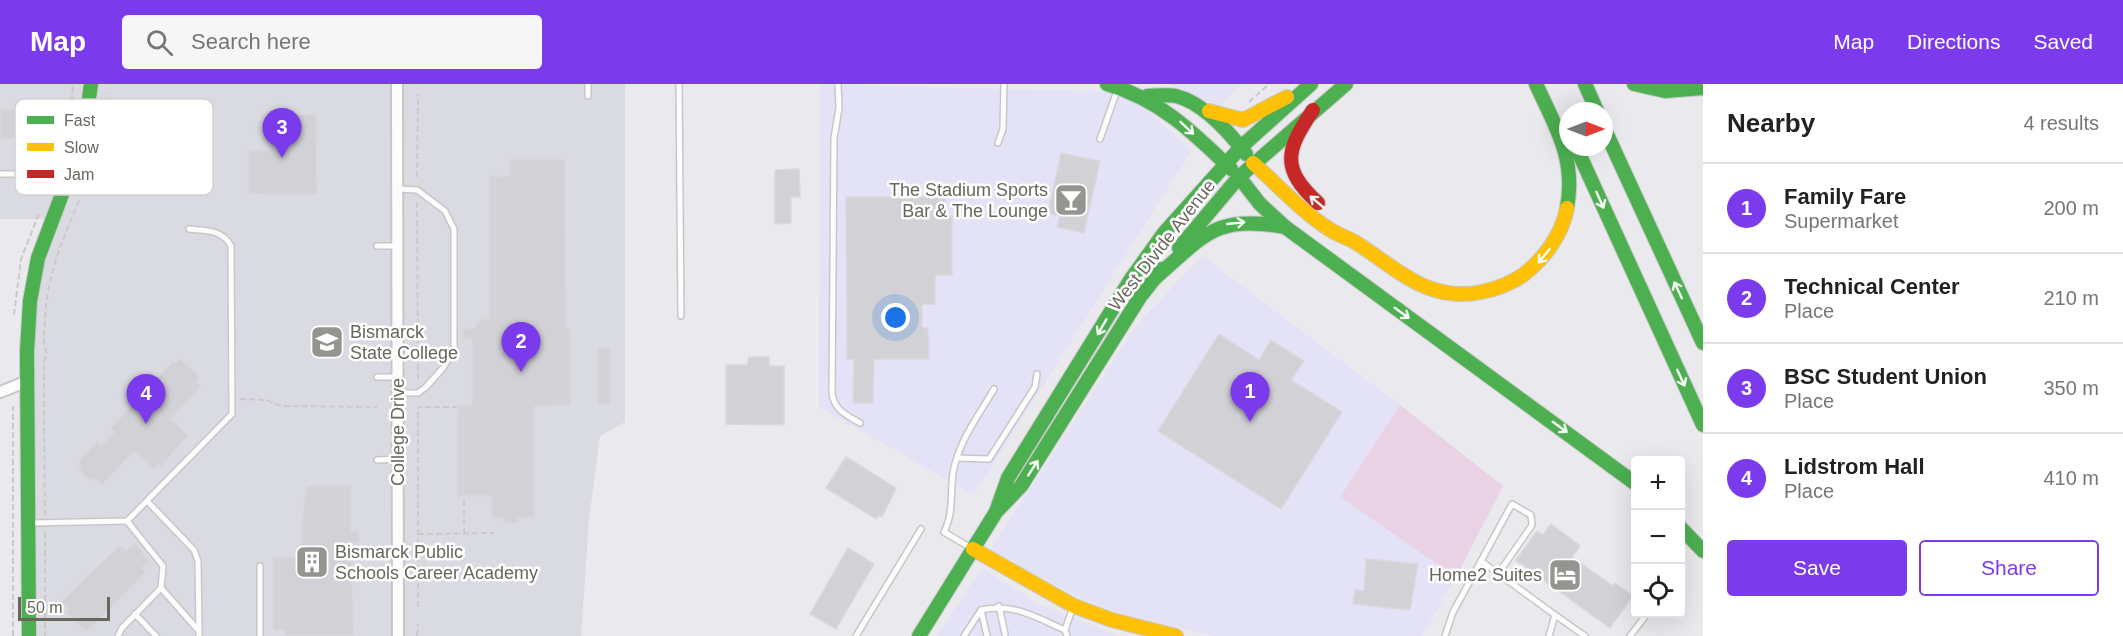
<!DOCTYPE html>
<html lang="en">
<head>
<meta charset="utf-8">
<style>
  body { margin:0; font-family:Helvetica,sans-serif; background:#f6f6f6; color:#222 }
  .controls { position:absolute; right:18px; bottom:18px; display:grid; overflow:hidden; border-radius:6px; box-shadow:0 6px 24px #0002 }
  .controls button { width:54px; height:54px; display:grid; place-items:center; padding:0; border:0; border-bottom:2px solid #e0e0e0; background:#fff; color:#222; font:30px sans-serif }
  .compass { position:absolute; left:1559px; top:18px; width:54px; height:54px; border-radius:50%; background:#fff; box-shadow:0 6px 24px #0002; rotate:90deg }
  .scale { position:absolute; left:18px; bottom:15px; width:92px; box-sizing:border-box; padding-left:6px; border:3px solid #68665d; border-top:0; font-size:16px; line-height:21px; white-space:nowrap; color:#68665d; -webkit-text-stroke:4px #fff; paint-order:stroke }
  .you { position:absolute; left:896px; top:234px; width:21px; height:21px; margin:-15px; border:4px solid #fff; border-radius:50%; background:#1a73e8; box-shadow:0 0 0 9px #1a73e833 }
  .badge { display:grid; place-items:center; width:39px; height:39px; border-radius:50%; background:#7c3aed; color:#fff; font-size:20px; font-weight:700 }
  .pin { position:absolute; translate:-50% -50px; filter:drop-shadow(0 2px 3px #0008) }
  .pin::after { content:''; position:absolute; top:32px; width:21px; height:18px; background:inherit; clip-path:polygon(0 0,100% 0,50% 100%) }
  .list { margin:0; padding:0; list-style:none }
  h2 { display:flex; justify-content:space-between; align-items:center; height:78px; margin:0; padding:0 24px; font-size:26px }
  h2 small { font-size:20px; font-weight:400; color:#767676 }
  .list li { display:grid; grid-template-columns:39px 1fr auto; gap:18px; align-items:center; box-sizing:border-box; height:90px; padding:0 24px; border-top:2px solid #e0e0e0 }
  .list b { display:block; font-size:22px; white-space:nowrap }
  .list p { margin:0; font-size:20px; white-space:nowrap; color:#767676 }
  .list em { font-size:20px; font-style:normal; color:#767676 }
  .actions { display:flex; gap:12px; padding:18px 24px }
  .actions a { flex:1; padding:14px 0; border:2px solid #7c3aed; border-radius:6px; text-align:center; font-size:21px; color:#7c3aed }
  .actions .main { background:#7c3aed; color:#fff }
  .icon { flex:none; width:33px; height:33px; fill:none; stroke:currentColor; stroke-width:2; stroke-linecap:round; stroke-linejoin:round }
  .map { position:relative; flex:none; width:1703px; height:552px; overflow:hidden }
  header { display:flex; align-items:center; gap:36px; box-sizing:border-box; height:84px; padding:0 30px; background:#7c3aed; color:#fff }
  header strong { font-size:28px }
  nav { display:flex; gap:33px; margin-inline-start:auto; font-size:21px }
  .search { width:420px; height:54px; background:#f6f6f6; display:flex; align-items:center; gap:15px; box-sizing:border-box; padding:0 21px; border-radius:6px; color:#767676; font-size:22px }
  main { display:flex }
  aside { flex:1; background:#fff }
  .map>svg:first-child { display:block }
</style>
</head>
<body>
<header>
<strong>Map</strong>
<div class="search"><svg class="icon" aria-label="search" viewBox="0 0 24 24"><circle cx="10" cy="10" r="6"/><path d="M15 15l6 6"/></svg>Search here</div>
<nav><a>Map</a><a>Directions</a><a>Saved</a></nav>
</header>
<main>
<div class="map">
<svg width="1703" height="552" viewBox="0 0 1703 552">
  <rect width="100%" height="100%" fill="#e9e9ee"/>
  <g fill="#e4e2f7">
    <polygon points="820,0 1111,8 1138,19 1192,66 974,411 819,323"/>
    <polygon points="1169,0 1240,0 1219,23"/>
    <polygon points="1202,172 1400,321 1340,413 1456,493 1422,552 1214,552 1120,529 1087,517 990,466 1136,242"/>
    <polygon points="982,484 1038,520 1118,552 937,552"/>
  </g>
  <polygon fill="#dadae2" points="0,0 625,0 625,338 600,352 589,436 581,552 29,552 30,218 53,135 0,135"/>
  <polygon fill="#ead2e5" points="1400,321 1503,402 1456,493 1340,413"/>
  <g fill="#d2d1d5" stroke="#d8d8de" stroke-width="1.5">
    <polygon points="0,25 43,26 44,55 0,55"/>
    <polygon points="271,30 316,31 317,111 248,110 248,66 270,66"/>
    <polygon points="1061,69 1100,77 1084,149 1057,143 1060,132 1048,129"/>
    <polygon points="509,75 565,75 566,244 569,244 571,253 571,321 535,322 534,433 518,434 518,439 504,439 504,434 492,434 492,412 457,412 457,327 459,321 472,321 472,255 463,255 463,244 474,244 482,235 489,235 489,92 509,92"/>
    <polygon points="799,85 800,113 791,113 791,139 775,140 775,86"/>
    <polygon points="846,113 945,113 945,132 952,132 952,191 935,191 935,220 922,220 922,244 928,244 929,275 874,275 873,319 853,319 854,275 847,275"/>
    <polygon points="1219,250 1259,276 1271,256 1304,277 1291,296 1342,328 1281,425 1158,347"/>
    <rect x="597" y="264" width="14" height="57"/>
    <polygon points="749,273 769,273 769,282 784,282 784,341 726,340 726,281 747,281"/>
    <polygon points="180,274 200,293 196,297 201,303 171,335 188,351 161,383 158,380 154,385 134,367 102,401 94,394 91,397 78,385 81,381 78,378 97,358 101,362 114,348 110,345 174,276 176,278"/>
    <polygon points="846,373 896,404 882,433 879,431 876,435 826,404"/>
    <polygon points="351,401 351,447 359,447 359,459 351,459 354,552 285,552 285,546 273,546 273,473 302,472 301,444 306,402"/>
    <polygon points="1551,440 1580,462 1572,473 1613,502 1615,499 1633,512 1610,544 1516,476 1537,447 1543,451"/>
    <polygon points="135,459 149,477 142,484 146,488 86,548 66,529 69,525 61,518 120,461 126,467"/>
    <polygon points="848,464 874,480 836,545 810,530"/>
    <polygon points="1366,475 1418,480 1410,526 1353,520 1355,506 1364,507"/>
  </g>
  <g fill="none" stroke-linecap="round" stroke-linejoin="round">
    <defs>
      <g id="lane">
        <polyline points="588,0 588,12"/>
        <polyline points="679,0 681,232"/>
        <path d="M838,0l1,24 -5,30 -2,255c2,17 14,22 28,30"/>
        <polyline points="1100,55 1118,4"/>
        <polyline points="998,59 1003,45 1004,0"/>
        <polyline points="80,73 129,72"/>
        <polyline points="0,90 31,90 83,106 99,107"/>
        <polyline points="398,105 417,106 445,127 454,145 454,265 443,284 426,303 418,309 398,309"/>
        <polyline points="377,162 397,162"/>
        <polyline points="377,293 398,293"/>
        <polyline points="957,374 989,375 1035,303 1037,290"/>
        <polyline points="377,376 397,375"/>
        <polyline points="148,418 194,466 198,477 199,547"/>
        <path d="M30,439l97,-2 105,-107 -1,-168c-9,-17 -26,-15 -42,-17"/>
        <path d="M971,464l-27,-16c10,-19 6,-39 9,-59 5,-31 26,-58 41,-84"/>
        <polyline points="1481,477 1512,420 1531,431 1532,441 1498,490"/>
        <polyline points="260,482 260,552"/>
        <polyline points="161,504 199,547 199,552"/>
        <polyline points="999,522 1005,550"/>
        <polyline points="981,526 987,552"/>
        <polyline points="135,530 156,552"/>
        <polyline points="1555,531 1585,552"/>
        <polyline points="118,552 122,544 161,504 163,482 127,437"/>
        <polyline points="856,552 921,445"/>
        <path d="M964,552l17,-26c32,-8 56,8 84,20"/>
        <polyline points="1067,552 1065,546 1073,523"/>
        <polyline points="1445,552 1453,528 1481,477 1555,531 1549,552"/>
        <polyline points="1630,552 1647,530"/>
      </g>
      <g id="street">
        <polyline points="397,0 398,552"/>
        <polyline points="0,308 28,297"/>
      </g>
      <g id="fast">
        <path d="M1107,0c52,15 86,48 124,85"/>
        <path d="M1536,0c20,44 40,74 31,124"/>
        <polyline points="1585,0 1597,27"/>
        <polyline points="1634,0 1665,7 1703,4"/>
        <path d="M1147,12c9,0 20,-2 29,0 28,7 53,36 70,58"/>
        <polyline points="1604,44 1703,259"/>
        <polyline points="1576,63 1703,341"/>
        <polyline points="1239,93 1260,120 1285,143"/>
        <polyline points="1179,164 1239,93 1346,0"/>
        <path d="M1155,194c50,-43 60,-64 130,-51l351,257"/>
        <polyline points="996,428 1008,394 1131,195 1164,149 1241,63 1311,0"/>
        <polyline points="1680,443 1703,467"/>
        <polyline points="29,552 27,268 30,217 38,174 84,52 91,0"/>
        <polyline points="919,552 996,428 1021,402 1140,213 1162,185"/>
      </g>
      <g id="slow">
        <polyline points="1209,27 1243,36 1287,13"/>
        <path d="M1253,79c25,22 48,48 76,66 9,6 20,9 29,15 39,25 71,59 123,48 15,-3 29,-8 42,-17 21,-16 39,-40 44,-67"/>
        <polyline points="973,465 1074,522 1112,536 1176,552"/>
      </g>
      <path id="jam" d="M1313,26c-27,40 -33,58 5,93"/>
    </defs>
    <use href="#lane" stroke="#c8c7c7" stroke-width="8"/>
    <use href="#street" stroke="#c8c7c7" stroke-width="14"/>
    <use href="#fast" stroke="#c9c8c8" stroke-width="16"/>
    <use href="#slow" stroke="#c9c8c8" stroke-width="16"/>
    <use href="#jam" stroke="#c9c8c8" stroke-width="16"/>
    <g stroke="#cfc8ca" stroke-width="2" stroke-dasharray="6 3" stroke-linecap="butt">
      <polyline points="1249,18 1269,0"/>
      <polyline points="104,19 107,9"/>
      <polyline points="98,64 101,43"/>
      <polyline points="55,87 70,43 73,0"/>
      <polyline points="417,93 418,10"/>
      <polyline points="87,97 93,80"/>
      <polyline points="417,118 418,295"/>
      <polyline points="14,231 21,175 40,127"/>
      <polyline points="240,315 266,316 281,322 377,323"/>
      <path d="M45,431l-1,-109v-44l3,-8c-4,-10 -3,-21 -2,-32 1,-45 18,-83 35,-124"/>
      <polyline points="45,448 45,552"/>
      <polyline points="418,450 494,449"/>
      <polyline points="464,450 464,415"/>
      <polyline points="418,523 418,323 459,323"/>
      <polyline points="13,552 13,322"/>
      <polyline points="417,552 418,540"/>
    </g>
    <use href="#lane" stroke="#fcfcfc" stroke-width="5"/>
    <use href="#street" stroke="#fcfcfc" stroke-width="10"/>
    <use href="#fast" stroke="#4caf50" stroke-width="14"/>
    <use href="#slow" stroke="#ffc107" stroke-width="14"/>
    <use href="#jam" stroke="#c62828" stroke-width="14"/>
  </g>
  <defs><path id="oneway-shaft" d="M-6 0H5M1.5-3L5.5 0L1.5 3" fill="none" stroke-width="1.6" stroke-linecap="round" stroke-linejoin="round" transform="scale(1.5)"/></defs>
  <g stroke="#f6fbf6">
    <use href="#oneway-shaft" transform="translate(1187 44) rotate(43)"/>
    <use href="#oneway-shaft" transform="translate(1600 116) rotate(66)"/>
    <use href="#oneway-shaft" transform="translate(1317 118) rotate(-140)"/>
    <use href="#oneway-shaft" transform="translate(1236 139) rotate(-6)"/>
    <use href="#oneway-shaft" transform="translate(1544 172) rotate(129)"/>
    <use href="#oneway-shaft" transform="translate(1678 206) rotate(-115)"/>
    <use href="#oneway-shaft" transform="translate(1402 229) rotate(36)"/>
    <use href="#oneway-shaft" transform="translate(1102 243) rotate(120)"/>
    <use href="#oneway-shaft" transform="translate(1681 294) rotate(65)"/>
    <use href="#oneway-shaft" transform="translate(1560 343) rotate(36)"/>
    <use href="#oneway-shaft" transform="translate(1033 384) rotate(-57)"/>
  </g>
  <defs>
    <symbol id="bar-square" viewBox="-11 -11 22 22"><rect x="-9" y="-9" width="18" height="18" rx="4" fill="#959490" stroke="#fff"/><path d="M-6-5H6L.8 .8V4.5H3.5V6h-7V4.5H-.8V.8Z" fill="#fff"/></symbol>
    <symbol id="university-square" viewBox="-11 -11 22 22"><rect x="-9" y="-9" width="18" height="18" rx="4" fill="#959490" stroke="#fff"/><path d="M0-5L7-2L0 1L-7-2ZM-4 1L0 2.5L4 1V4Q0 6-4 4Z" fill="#fff"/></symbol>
    <symbol id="building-square" viewBox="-11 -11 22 22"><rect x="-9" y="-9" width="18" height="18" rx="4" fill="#959490" stroke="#fff"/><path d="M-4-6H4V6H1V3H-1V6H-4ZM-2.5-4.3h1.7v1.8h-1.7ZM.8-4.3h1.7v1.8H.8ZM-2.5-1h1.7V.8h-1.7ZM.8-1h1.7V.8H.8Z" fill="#fff"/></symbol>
    <symbol id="hotel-square" viewBox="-11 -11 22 22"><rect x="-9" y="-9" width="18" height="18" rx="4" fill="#959490" stroke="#fff"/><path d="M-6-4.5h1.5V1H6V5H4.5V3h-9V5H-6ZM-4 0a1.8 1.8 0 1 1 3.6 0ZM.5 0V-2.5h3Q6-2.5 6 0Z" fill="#fff"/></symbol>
  </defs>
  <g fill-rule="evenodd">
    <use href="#bar-square" x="1052" y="97" width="38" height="38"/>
    <use href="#university-square" x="308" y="239" width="38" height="38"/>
    <use href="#building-square" x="293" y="459" width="38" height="38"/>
    <use href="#hotel-square" x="1546" y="472" width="38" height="38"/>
  </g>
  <g text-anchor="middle" stroke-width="5" stroke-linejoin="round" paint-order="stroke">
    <g font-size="18" fill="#68665d" stroke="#fff" text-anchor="end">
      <text x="1048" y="112">The Stadium Sports<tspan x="1048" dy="21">Bar &amp; The Lounge</tspan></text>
      <text x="350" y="254" text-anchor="start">Bismarck<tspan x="350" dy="21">State College</tspan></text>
      <text x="335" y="474" text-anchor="start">Bismarck Public<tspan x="335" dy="21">Schools Career Academy</tspan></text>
      <text x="1542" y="497">Home2 Suites</text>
    </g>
    <g font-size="18" fill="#68665d" stroke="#fff">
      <text transform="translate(1162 161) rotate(-52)" y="6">West Divide Avenue</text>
      <text transform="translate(398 348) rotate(-90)" y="6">College Drive</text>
    </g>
  </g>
  <rect x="15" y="15" width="198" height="96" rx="9" fill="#fff" stroke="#d2d1ce" stroke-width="1.5"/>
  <rect x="27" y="32" width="27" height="8" fill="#4caf50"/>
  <rect x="27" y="59" width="27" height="8" fill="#ffc107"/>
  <rect x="27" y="86" width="27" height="8" fill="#c62828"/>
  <g font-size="16" fill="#68665d">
    <text x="64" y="42">Fast</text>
    <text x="64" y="69">Slow</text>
    <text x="64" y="96">Jam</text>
  </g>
</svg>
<div class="controls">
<button>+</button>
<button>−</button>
<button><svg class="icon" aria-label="locate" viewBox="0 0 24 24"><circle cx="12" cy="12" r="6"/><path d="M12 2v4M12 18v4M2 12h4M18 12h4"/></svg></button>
</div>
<svg class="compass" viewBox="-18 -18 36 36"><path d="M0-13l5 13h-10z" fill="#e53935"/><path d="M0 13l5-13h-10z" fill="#767676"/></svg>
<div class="scale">50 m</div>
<div class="you"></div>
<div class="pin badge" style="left:1250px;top:338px">1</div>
<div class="pin badge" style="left:521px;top:288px">2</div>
<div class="pin badge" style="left:282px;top:74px">3</div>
<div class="pin badge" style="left:146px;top:340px">4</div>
</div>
<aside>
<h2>Nearby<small>4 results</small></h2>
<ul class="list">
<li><span class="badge">1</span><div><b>Family Fare</b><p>Supermarket</p></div><em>200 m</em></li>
<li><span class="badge">2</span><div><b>Technical Center</b><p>Place</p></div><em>210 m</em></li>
<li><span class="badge">3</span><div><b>BSC Student Union</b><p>Place</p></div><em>350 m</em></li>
<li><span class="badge">4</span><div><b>Lidstrom Hall</b><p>Place</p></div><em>410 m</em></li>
</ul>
<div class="actions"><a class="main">Save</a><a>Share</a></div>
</aside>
</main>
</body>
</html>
